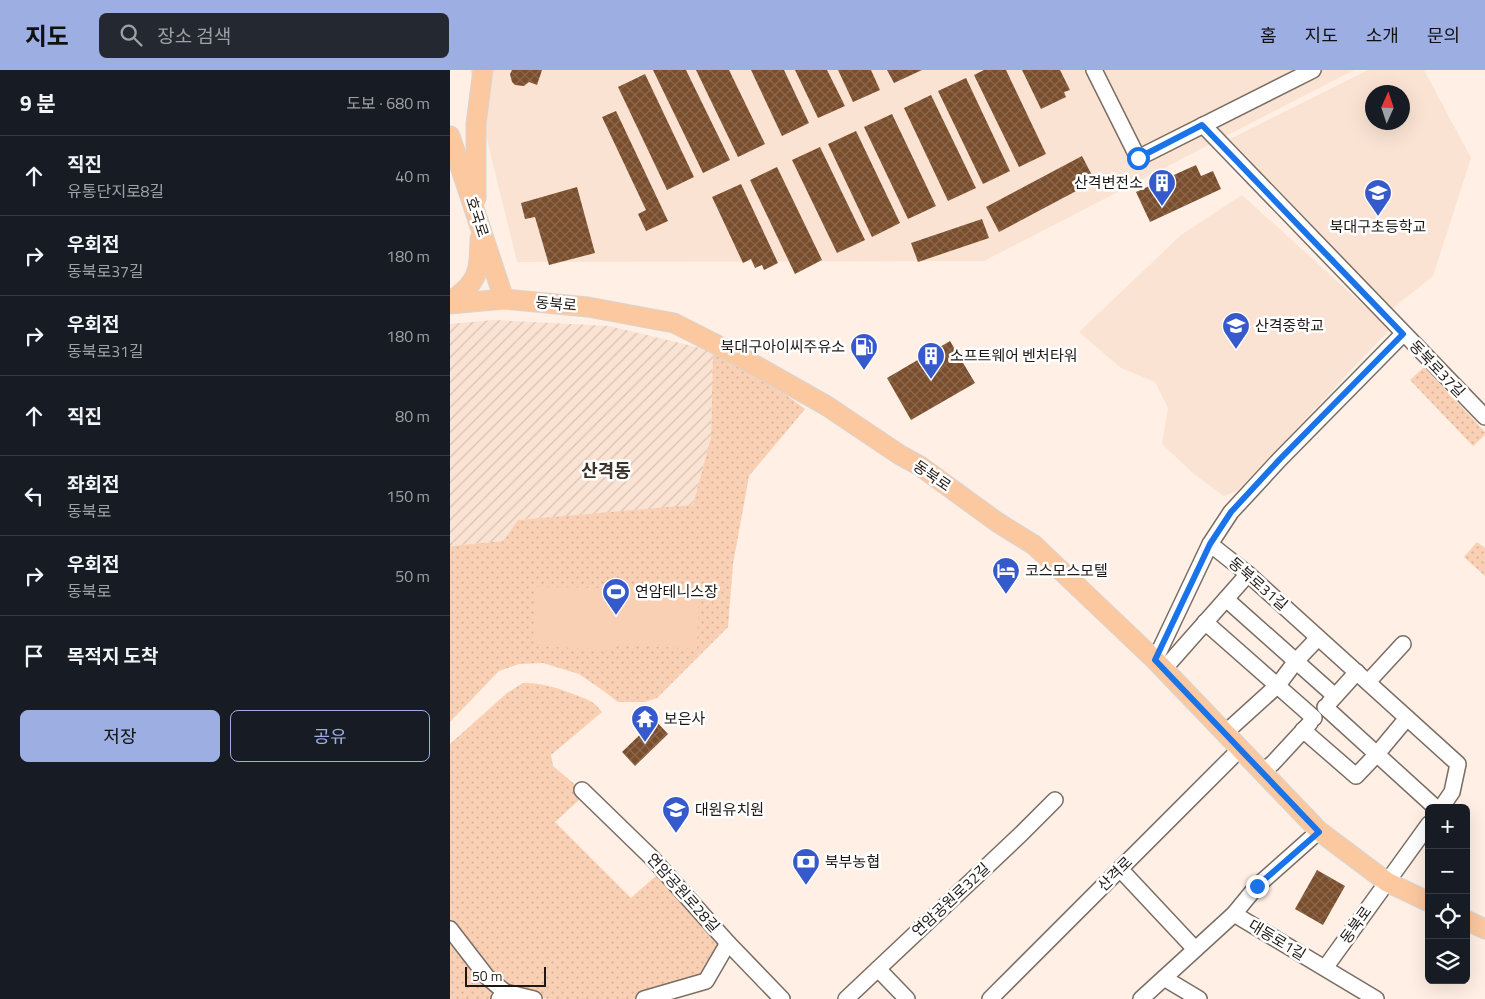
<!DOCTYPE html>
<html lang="ko">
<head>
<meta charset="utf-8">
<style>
  body { margin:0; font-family:"Titillium Web","Noto Sans KR",sans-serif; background:#242831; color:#f1f3f6 }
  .controls { position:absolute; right:15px; bottom:15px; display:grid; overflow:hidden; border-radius:8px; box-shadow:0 5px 20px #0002 }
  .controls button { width:45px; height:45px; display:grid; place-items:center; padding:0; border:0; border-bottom:1px solid #363941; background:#171b24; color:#f1f3f6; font:25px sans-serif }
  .compass { position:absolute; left:915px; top:15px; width:45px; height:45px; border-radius:50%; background:#171b24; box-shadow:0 5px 20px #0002; rotate:3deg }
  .scale { position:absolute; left:15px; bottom:12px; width:81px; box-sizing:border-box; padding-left:5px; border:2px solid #1e1815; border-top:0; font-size:14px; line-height:18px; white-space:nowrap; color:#1e1815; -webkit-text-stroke:4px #fff; paint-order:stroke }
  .stop { position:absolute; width:15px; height:15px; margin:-11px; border:4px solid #1a73e8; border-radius:50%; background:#fff }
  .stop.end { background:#1a73e8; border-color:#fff; box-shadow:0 1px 5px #0008 }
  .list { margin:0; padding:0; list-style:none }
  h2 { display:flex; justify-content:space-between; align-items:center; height:65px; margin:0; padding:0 20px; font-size:21px }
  h2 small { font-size:16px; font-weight:400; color:#9ea1a6 }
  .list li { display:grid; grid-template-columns:32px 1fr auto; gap:15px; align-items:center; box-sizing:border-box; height:80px; padding:0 20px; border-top:1px solid #363941 }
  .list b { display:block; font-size:19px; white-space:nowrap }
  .list p { margin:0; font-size:16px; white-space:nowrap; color:#9ea1a6 }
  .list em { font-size:16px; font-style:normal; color:#9ea1a6 }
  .actions { display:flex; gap:10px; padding:15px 20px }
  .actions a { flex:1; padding:11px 0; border:1px solid #9daee3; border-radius:8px; text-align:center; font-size:18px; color:#9daee3 }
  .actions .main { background:#9daee3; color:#111 }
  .icon { flex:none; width:28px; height:28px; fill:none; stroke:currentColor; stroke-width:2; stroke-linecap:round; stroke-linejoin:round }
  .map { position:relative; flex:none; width:1035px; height:929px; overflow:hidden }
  header { display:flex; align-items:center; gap:30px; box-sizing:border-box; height:70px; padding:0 25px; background:#9daee3; color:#111 }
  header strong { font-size:24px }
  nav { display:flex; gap:28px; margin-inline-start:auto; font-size:18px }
  .search { width:350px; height:45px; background:#242831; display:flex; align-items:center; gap:12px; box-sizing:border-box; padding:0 18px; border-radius:8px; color:#9ea1a6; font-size:19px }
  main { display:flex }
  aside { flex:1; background:#171b24 }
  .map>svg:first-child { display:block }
</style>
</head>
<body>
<header>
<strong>지도</strong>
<div class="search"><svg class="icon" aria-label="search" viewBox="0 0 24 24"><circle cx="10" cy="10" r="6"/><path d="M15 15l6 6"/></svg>장소 검색</div>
<nav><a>홈</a><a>지도</a><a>소개</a><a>문의</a></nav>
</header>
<main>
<aside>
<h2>9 분<small>도보 · 680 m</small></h2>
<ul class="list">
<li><svg class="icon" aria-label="ahead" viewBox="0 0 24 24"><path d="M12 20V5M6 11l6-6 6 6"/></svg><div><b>직진</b><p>유통단지로8길</p></div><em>40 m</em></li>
<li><svg class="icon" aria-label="right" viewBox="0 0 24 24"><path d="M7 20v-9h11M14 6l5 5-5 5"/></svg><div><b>우회전</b><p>동북로37길</p></div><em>180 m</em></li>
<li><svg class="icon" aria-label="right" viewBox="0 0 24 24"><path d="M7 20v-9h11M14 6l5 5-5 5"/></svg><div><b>우회전</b><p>동북로31길</p></div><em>180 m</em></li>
<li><svg class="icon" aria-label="ahead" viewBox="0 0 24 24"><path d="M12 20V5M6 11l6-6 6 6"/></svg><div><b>직진</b></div><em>80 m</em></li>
<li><svg class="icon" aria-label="left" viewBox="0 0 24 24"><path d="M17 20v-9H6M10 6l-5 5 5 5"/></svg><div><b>좌회전</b><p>동북로</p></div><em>150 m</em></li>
<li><svg class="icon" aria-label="right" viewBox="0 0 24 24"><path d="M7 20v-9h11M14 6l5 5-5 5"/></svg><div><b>우회전</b><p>동북로</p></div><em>50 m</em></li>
<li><svg class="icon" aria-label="arrive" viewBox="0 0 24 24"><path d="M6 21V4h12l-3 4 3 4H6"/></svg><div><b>목적지 도착</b></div></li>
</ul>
<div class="actions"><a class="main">저장</a><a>공유</a></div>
</aside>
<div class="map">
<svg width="1035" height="929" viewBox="0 0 1035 929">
  <defs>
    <pattern id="industrial-furrows" width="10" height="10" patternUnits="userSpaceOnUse" patternTransform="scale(1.25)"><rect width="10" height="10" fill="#fae3d3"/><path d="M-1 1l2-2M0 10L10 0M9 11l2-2" fill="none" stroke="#d6c2b4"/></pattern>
    <pattern id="park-dots" width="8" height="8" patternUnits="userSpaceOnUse" patternTransform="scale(1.25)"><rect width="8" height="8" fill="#f9d0b4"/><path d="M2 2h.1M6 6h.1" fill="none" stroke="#d5b29a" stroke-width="1.8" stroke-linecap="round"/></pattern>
    <pattern id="building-cross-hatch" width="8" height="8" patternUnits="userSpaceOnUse" patternTransform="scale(1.25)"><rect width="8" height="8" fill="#7a4e2c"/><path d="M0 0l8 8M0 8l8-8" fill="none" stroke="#8a694f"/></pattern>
  </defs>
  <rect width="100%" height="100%" fill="#ffefe4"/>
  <g fill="#fae3d3" fill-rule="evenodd">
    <polygon points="20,0 904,0 534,191 67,192"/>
    <path d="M918,0h56l47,88 -38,118 -41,33 -162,-170zM952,22v30h-30v-30z"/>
    <polygon points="792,125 940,259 787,421 774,426 745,405 712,374 718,338 705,312 671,298 629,262 731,165"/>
  </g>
  <polygon fill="url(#industrial-furrows)" points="44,250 159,256 263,281 261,367 243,436 68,450 53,471 0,476 0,254"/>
  <g fill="url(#park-dots)">
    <polygon points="263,281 336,325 355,339 299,406 283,494 278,557 207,628 195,632 168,632 155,622 129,604 93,593 69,594 49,601 0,652 0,476 53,471 68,450 243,435 261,367"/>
    <polygon points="974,297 1035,362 1035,365 1023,376 960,310"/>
    <polygon points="1027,472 1035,478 1035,506 1014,487"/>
    <path d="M73,613c20,0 31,4 50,11 13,5 20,6 29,18l-51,43 2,11 26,22v12l-24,22 76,76 26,-23 67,68 -21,35 -70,21h-86l-39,-11 -12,11h-46v-255l57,-51z"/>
  </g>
  <polygon fill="#f9d0b4" points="168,514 249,518 247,579 166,574 165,580 83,576 85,517 165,518"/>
  <g fill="url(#building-cross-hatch)">
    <polygon points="62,0 92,0 87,15 79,12 74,16 65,15 62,12 60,4"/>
    <polygon points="203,0 236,0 280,90 253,103"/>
    <polygon points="246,0 279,0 315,74 288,87"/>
    <polygon points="301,0 334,0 359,53 332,66"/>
    <polygon points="345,0 377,0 395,36 368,48"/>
    <polygon points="388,0 421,0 430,20 403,32"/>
    <polygon points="437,0 472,0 444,13"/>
    <polygon points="534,0 556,0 596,84 569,97 524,5"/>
    <polygon points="572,0 610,0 620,20 614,22 616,27 591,39"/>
    <polygon points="195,4 244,107 217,120 168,17"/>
    <polygon points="516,8 560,101 533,114 488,21"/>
    <polygon points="481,25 526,118 498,131 454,38"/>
    <polygon points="166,41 218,151 196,161 188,144 196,140 152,47"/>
    <polygon points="442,44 486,136 458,149 414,57"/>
    <polygon points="406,61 450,153 422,167 378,74"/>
    <polygon points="370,77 415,170 387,183 342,90"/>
    <polygon points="632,86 645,111 549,162 536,137"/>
    <polygon points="746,95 751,106 763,101 771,119 700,152 686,122"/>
    <polygon points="327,97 372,190 345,204 300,110"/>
    <polygon points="291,114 328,193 314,200 312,195 305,198 301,189 293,193 262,127"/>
    <polygon points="127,117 145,183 99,195 85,147 75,149 71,133"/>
    <polygon points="532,149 539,168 468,192 461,173"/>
    <polygon points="500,271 525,313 461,350 437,308"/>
    <polygon points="205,650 218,664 185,696 172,682"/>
    <polygon points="867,800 895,816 873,855 845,839"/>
  </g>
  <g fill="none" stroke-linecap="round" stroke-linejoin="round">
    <defs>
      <g id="minor">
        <polyline points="644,0 688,88 863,0"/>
        <polyline points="753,55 1035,347"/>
        <polyline points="760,474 798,504 1008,694 1002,722 991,738"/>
        <polyline points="776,529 885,626"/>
        <polyline points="755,552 864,648"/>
        <polyline points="705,590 760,474 781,442 830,389 953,264"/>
        <polyline points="714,599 798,504"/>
        <polyline points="918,612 953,574"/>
        <polyline points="879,633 907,602"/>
        <polyline points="875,637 986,738"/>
        <polyline points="853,660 906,706 927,684 957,648"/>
        <polyline points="775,663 828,615 846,591 868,568"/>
        <polyline points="812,702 823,693 860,653"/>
        <polyline points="132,720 203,789 278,873 332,929"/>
        <polyline points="670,799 745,879"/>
        <polyline points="784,844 926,929"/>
        <polyline points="0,859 37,907 55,922"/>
        <polyline points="875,898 979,754"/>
        <polyline points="428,899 457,929"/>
        <polyline points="714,908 749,929"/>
        <polyline points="49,929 55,922 84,929"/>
        <polyline points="194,929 256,911 278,873"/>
        <polyline points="396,929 571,764 605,730"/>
        <polyline points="540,929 790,679"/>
        <polyline points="691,929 784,844 807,816 869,761"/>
      </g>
      <g id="major">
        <polyline points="0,66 54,229"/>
        <polyline points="26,128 26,54 33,0"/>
        <path d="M0,232c29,-21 29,-29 30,-63"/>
        <polyline points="0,234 54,229 138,237 224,253 287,285 377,336 450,385 470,396 547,452 584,475 705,590 869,761 937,812 979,832"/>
        <polyline points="1016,850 1035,859"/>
      </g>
    </defs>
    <use href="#minor" stroke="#7a6d63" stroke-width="18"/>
    <use href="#major" stroke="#d6d5d5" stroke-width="21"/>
    <use href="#minor" stroke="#fff" stroke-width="15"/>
    <use href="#major" stroke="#fcc8a0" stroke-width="19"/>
  </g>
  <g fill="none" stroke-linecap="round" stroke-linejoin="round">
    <polyline stroke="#1a73e8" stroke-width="6" points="688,88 752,55 953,264 830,389 781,442 760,474 705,590 869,762 807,816"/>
  </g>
  <defs>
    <symbol id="building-pin" viewBox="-11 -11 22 30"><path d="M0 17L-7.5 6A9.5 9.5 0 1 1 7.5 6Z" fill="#365acb" stroke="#fff"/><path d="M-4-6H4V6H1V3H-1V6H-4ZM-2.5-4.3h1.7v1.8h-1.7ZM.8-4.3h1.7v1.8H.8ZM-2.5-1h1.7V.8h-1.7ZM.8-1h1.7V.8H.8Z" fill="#fff"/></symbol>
    <symbol id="school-pin" viewBox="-11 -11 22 30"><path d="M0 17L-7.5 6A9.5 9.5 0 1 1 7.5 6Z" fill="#365acb" stroke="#fff"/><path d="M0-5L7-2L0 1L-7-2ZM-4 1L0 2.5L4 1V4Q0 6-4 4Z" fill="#fff"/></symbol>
    <symbol id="fuel-pin" viewBox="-11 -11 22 30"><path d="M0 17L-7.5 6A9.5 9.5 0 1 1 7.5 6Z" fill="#365acb" stroke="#fff"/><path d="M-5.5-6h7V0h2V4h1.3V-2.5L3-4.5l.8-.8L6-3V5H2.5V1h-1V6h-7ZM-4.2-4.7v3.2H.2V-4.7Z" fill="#fff"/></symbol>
    <symbol id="hotel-pin" viewBox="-11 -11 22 30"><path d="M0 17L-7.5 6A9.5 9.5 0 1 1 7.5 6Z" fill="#365acb" stroke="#fff"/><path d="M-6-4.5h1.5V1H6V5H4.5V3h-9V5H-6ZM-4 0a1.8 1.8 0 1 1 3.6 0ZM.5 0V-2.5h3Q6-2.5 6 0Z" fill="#fff"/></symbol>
    <symbol id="stadium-pin" viewBox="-11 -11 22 30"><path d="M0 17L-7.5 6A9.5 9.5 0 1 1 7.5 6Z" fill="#365acb" stroke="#fff"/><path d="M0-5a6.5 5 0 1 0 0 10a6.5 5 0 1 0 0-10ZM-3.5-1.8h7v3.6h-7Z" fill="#fff"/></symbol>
    <symbol id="temple-pin" viewBox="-11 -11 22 30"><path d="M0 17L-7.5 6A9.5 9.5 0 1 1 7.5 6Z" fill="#365acb" stroke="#fff"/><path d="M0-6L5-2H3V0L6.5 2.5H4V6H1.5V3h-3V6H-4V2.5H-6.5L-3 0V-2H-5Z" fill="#fff"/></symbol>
    <symbol id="bank-pin" viewBox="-11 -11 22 30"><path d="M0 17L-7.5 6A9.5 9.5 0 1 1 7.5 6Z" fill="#365acb" stroke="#fff"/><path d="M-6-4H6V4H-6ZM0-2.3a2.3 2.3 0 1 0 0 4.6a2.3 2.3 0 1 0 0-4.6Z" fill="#fff"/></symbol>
  </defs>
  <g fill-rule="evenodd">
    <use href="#building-pin" x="696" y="97" width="32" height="43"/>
    <use href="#school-pin" x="912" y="107" width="32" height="43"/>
    <use href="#school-pin" x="770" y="240" width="32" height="43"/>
    <use href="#fuel-pin" x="398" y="261" width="32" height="43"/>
    <use href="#building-pin" x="465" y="270" width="32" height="43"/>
    <use href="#hotel-pin" x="540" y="485" width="32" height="43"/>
    <use href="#stadium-pin" x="150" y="506" width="32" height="43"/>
    <use href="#temple-pin" x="179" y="633" width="32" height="43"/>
    <use href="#school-pin" x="210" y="724" width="32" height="43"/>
    <use href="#bank-pin" x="340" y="776" width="32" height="43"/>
  </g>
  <g text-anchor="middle" stroke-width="5" stroke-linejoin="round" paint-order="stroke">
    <g font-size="15" fill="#1e1815" stroke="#fff" text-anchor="start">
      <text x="693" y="118" text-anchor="end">산격변전소</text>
      <text x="928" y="162" text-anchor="middle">북대구초등학교</text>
      <text x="805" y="261">산격중학교</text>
      <text x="395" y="282" text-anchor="end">북대구아이씨주유소</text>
      <text x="500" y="291">소프트웨어 벤처타워</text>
      <text x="575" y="506">코스모스모텔</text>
      <text x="185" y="527">연암테니스장</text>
      <text x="214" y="654">보은사</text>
      <text x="245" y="745">대원유치원</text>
      <text x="375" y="797">북부농협</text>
    </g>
    <g font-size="15" fill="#1e1815" stroke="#fff">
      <text transform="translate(27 147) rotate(72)" y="5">호국로</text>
      <text transform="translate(106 234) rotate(5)" y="5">동북로</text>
      <text transform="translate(987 299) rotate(46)" y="5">동북로37길</text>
      <text transform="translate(482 406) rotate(34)" y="5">동북로</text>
      <text transform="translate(808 514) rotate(41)" y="5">동북로31길</text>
      <text transform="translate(665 804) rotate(-45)" y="5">산격로</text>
      <text transform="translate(233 823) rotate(48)" y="5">연암공원로28길</text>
      <text transform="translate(501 830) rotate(-43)" y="5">연암공원로32길</text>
      <text transform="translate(906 855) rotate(-54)" y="5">동북로</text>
      <text transform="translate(827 870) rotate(31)" y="5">대동로1길</text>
    </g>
    <g font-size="18" font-weight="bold" fill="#3d3128" stroke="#fff">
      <text x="156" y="407">산격동</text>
    </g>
  </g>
</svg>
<div class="controls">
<button>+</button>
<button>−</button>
<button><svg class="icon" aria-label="locate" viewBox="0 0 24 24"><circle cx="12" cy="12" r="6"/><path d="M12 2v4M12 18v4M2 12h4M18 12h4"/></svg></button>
<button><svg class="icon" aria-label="layers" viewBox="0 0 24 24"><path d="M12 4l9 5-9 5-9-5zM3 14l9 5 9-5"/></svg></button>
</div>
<svg class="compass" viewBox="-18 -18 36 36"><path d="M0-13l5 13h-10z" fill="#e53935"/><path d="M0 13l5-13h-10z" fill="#9ea1a6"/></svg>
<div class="scale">50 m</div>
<div class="stop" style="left:688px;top:88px"></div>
<div class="stop end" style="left:807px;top:816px"></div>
</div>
</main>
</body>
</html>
